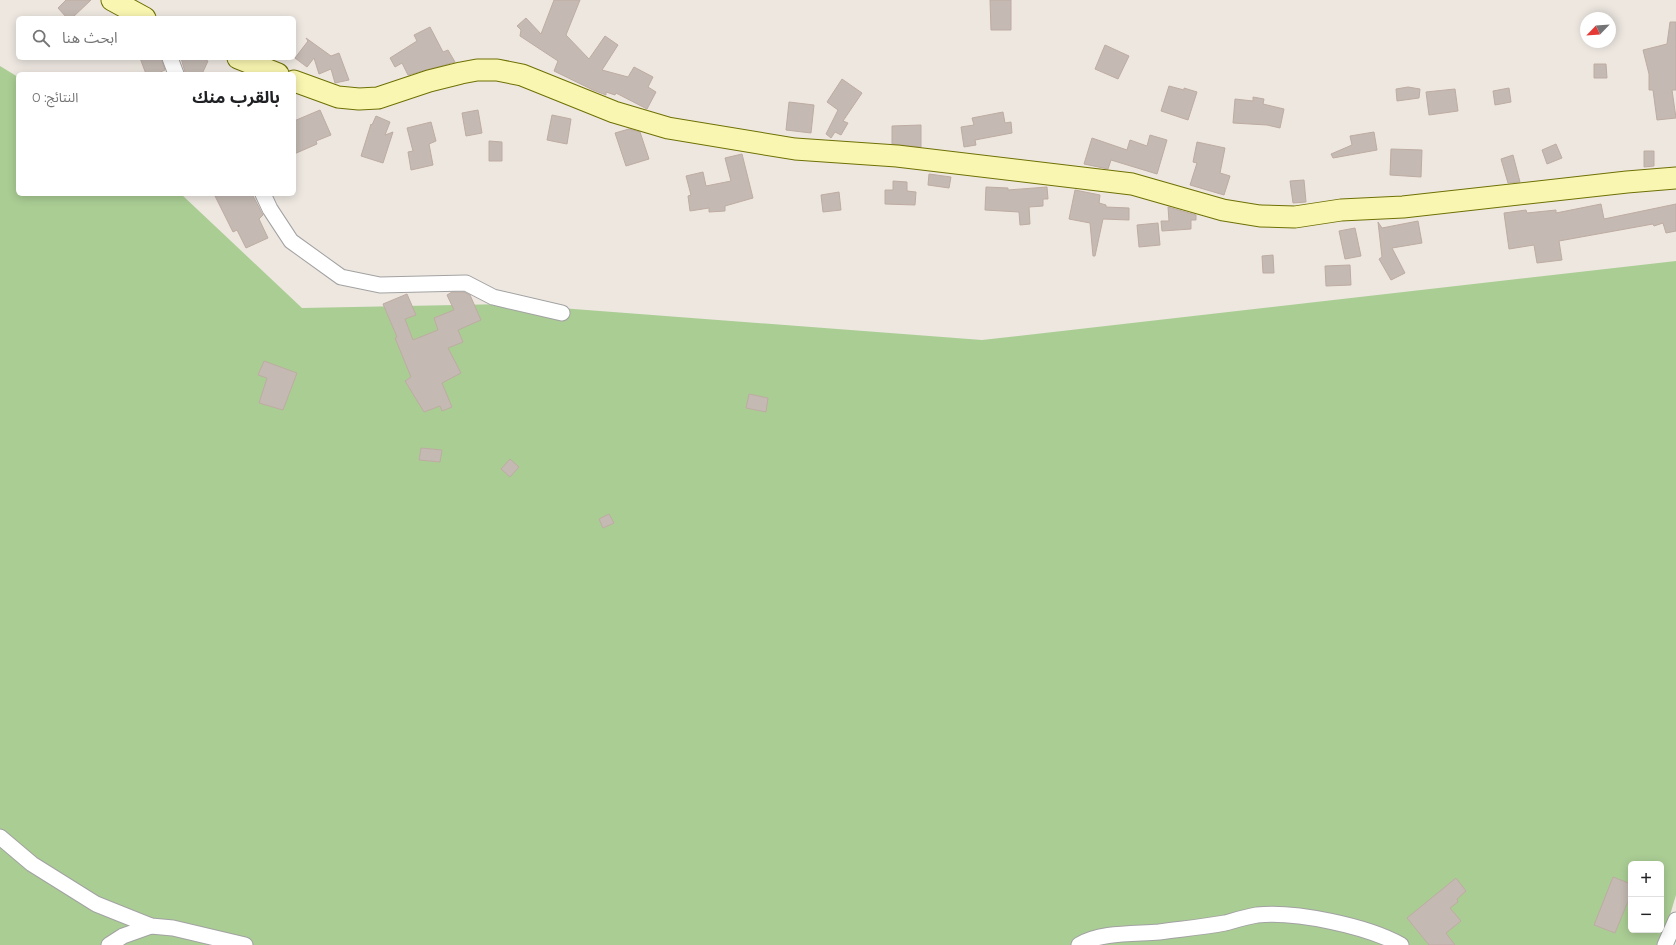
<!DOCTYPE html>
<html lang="ar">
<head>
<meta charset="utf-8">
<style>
  body { margin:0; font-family:Montserrat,"Noto Sans Arabic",sans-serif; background:#f6f6f6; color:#202124; direction:rtl }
  .controls { position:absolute; right:12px; bottom:12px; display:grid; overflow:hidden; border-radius:6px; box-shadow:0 2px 10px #0003 }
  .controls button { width:36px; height:36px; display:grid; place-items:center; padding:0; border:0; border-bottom:1px solid #e0e0e0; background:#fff; color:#202124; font:20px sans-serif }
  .compass { position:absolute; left:1580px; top:12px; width:36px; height:36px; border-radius:50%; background:#fff; box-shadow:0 2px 10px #0003; rotate:245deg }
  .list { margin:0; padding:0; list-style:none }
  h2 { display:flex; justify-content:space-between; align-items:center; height:52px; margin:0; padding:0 16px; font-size:17px }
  h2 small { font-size:13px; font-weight:400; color:#757577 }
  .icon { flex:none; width:22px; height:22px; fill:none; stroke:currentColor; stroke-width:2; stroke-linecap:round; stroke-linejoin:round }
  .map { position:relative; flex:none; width:1676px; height:945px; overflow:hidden; direction:ltr }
  .search { position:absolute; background:#fff; box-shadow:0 2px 10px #0003; left:16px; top:16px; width:280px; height:44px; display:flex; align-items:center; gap:10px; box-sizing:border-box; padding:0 14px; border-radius:6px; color:#757577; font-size:15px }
  .panel { position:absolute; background:#fff; box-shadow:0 2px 10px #0003; left:16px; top:72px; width:280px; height:124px; border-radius:6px; direction:rtl }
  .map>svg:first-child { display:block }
</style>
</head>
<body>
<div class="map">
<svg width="1676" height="945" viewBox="0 0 1676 945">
  <rect width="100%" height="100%" fill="#ede7e0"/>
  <path fill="#aacd94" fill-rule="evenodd" d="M0,66l18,11v117h163l121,114 205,-4 475,36 694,-79v634l-15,50h-1661zM1631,864h30v66h-30z"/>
  <g fill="#c4b9b3" stroke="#beaca2">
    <polygon points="66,0 91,0 72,18 67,18 58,8"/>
    <polygon points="554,0 580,0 566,35 589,59 605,36 618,45 602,70 628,77 634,67 653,77 648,87 656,92 647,109 616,93 615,95 606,92 606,95 593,90 554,71 558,61 520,36 521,30 517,26 526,18 541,34"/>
    <polygon points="990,0 1011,0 1011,30 991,30"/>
    <polygon points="1670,22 1676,22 1676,90 1672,90 1676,118 1657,120 1653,90 1649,90 1649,74 1643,50 1667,44"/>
    <polygon points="430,27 443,52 448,50 455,62 408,75 402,63 395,67 390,58 417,41 414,35"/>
    <polygon points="306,38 331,56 339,53 349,80 335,83 331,69 319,74 314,58 307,67 295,58 308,41"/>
    <polygon points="1105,45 1129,56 1118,79 1095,69"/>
    <polygon points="140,58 161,58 165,70 156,74 146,74"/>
    <polygon points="181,58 201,58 208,61 202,74 189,74 185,72"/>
    <polygon points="1594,64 1606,64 1607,78 1594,78"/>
    <polygon points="842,79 862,93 843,121 848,123 841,135 835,132 831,138 826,134 838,110 827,102"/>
    <polygon points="1169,86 1184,90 1184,88 1197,92 1188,120 1161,111"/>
    <polygon points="1408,87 1420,89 1419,98 1397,101 1396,89"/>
    <polygon points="1509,88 1511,102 1495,105 1493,91"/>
    <polygon points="1455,89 1458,111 1429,115 1426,92"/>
    <polygon points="1253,97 1264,99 1263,104 1284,109 1280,128 1267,125 1233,123 1235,99 1253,101"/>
    <polygon points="789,102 814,105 811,133 786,130"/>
    <polygon points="320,110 331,135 316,141 317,144 294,154 294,121"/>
    <polygon points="478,110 482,133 466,136 462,113"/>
    <polygon points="1003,112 1005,123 1011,122 1012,133 975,140 976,145 964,147 961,127 974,125 972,118"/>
    <polygon points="552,115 571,119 567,144 547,140"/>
    <polygon points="376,116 390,122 385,135 393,132 383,163 361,156 371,124 372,125"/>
    <polygon points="431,122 436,141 429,144 433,165 411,170 408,152 413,151 407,128"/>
    <polygon points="921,125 921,147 892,144 892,126"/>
    <polygon points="629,129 640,132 649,159 626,166 615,133"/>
    <polygon points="1374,132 1377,150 1333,158 1331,154 1352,145 1350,136"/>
    <polygon points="1150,135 1167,140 1157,174 1111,160 1108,169 1084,164 1092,138 1127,150 1130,140 1147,146"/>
    <polygon points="489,141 502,142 502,161 489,161"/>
    <polygon points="1197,142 1225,148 1220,173 1230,176 1224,195 1190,185 1197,163 1193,162"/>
    <polygon points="1556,144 1562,158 1547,164 1542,150"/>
    <polygon points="1391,149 1422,150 1421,177 1390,175"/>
    <polygon points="1644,151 1654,151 1654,166 1644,167"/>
    <polygon points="742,154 753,198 725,206 725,211 709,212 709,208 690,211 688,196 691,195 686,176 703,172 706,186 731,181 725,158"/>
    <polygon points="1513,155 1520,182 1508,183 1501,159"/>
    <polygon points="929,174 951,177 949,188 928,185"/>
    <polygon points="1304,180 1306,202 1293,203 1290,181"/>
    <polygon points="893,181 907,182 907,191 916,192 915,205 885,204 885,190 893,190"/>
    <polygon points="986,187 1008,188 1008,190 1047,187 1048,199 1043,199 1043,206 1029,207 1030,224 1020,225 1019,212 985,210"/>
    <polygon points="1075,190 1100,195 1099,203 1106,205 1106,207 1129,208 1129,220 1103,219 1095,256 1093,256 1090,223 1069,219"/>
    <polygon points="839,192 841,210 823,212 821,195"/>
    <polygon points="214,194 252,194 263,215 259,219 268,238 246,248 237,230 233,232"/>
    <polygon points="1601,204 1604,219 1676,204 1676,231 1666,233 1663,223 1654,226 1653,224 1559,241 1562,260 1537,263 1534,245 1509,249 1504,213 1526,210 1527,213 1556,210 1556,213"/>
    <polygon points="1168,207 1196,215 1196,220 1191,220 1191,229 1162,231 1161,221 1169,221"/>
    <polygon points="1418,221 1422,243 1392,248 1405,273 1391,280 1379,259 1382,257 1378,222 1382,228"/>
    <polygon points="1158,223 1160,245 1139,247 1137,225"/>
    <polygon points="1355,228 1361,256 1345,259 1339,231"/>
    <polygon points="1273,255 1274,273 1263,273 1262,256"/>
    <polygon points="1350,265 1351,285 1326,286 1325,266"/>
    <polygon points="452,292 464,292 470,295 481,320 458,330 463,342 448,348 461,373 442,383 452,407 442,411 440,406 424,412 405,381 411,377 395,338 397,337 383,304 407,294 416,315 405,319 413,340 438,330 434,318 454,310 447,295"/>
    <polygon points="264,361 297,373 283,410 259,403 267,378 258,375"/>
    <polygon points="749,394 768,398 766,412 746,408"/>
    <polygon points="421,448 442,450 440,462 419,460"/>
    <polygon points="510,459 519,467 510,477 501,469"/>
    <polygon points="609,514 614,523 603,528 599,519"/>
    <polygon points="1613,877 1631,884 1631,894 1615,933 1594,925"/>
    <polygon points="1456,878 1466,891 1457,899 1458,902 1450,908 1461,921 1446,933 1455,945 1429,945 1407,918"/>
  </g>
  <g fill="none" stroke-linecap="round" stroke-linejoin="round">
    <defs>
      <g id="street">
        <polyline points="170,58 176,74"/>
        <polyline points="263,194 270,209 291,241 341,277 380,285 466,283 493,297 562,313"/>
        <polyline points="0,837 32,864 96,904 151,926 173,928 245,945"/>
        <polyline points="109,945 123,936 151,926"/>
        <path d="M1079,945c21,-13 55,-11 80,-13 22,-3 44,-5 66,-9 11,-3 21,-6 32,-8 39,-4 110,11 144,30"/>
        <polyline points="1665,945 1676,920"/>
      </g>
      <g id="secondary">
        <polyline points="112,0 145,18"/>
        <polyline points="238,58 278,74"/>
        <polyline points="294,81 338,97 359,99 378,98 429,81 461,73 477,70 497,70 522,75 614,112 668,128 795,149 897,156 1132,184 1223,210 1260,216 1295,217 1341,210 1403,207 1627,182 1676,178"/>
      </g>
    </defs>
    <use href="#street" stroke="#a2a2a2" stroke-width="17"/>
    <use href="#secondary" stroke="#6f7004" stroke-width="23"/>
    <use href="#street" stroke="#fff" stroke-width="15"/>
    <use href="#secondary" stroke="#f9f6b1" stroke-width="21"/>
  </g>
</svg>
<div class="controls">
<button>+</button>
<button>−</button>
</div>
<svg class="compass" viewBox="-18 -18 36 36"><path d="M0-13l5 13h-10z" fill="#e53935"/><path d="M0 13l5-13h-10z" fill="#757577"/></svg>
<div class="search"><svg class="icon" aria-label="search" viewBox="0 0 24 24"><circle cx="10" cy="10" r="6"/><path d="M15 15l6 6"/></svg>ابحث هنا</div>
<section class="panel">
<h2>بالقرب منك<small>النتائج: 0</small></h2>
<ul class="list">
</ul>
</section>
</div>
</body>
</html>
